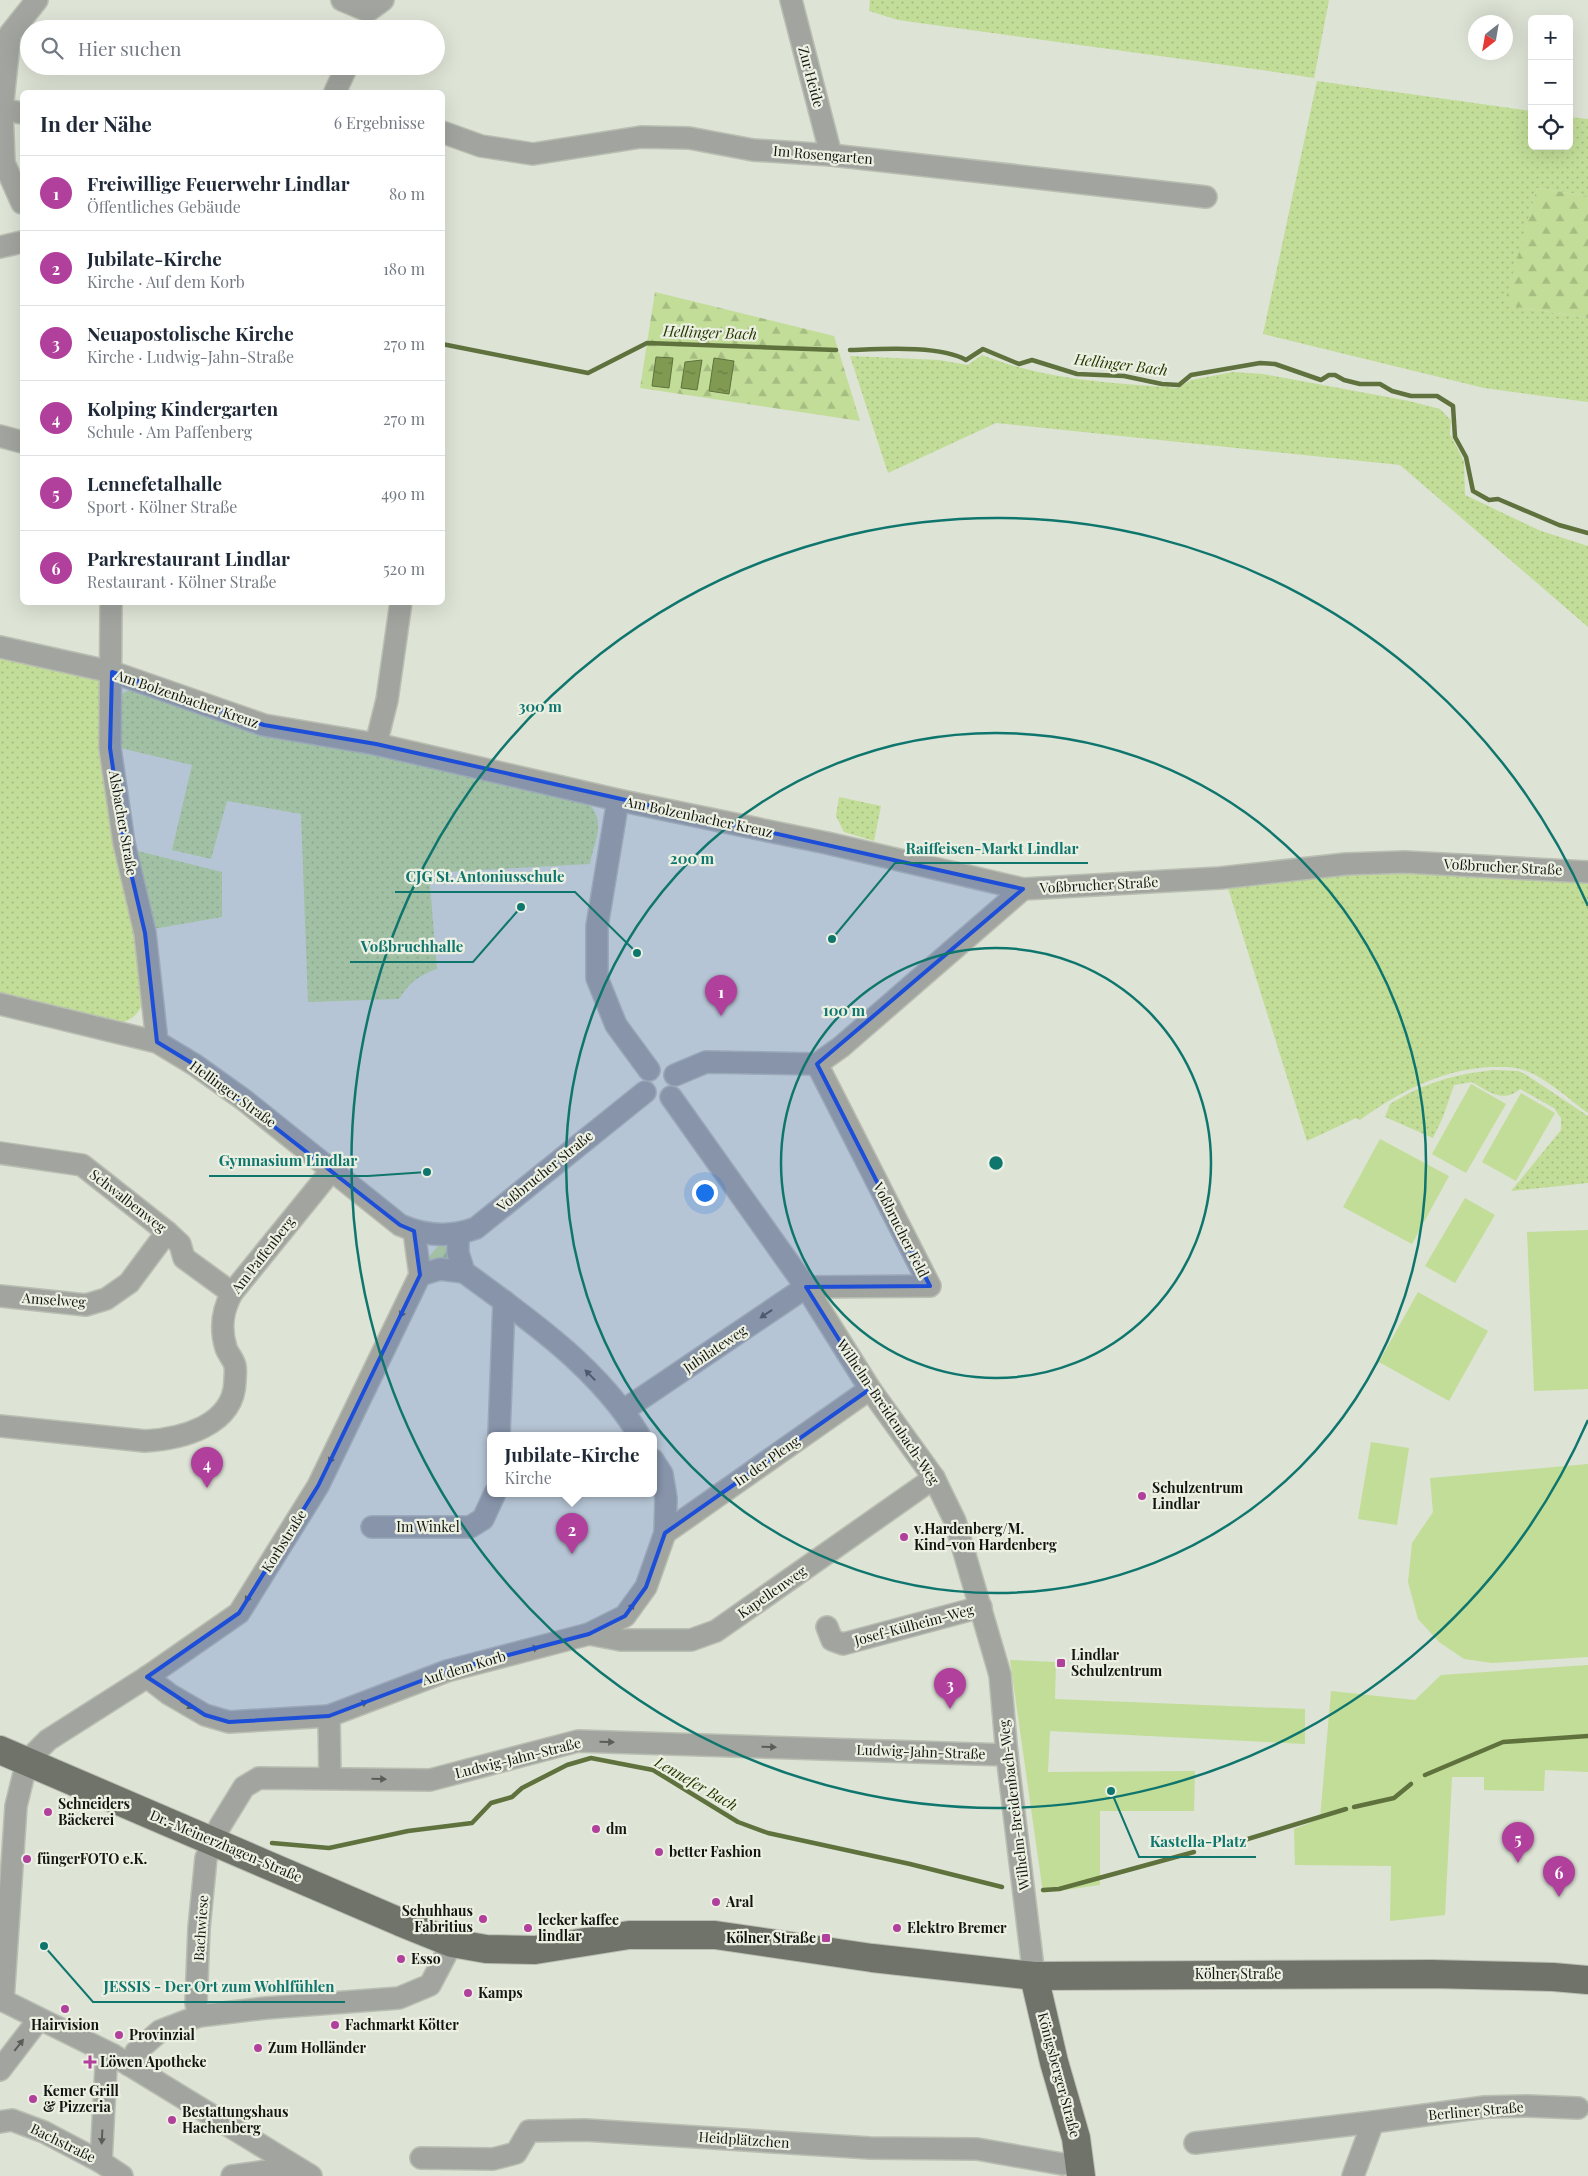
<!DOCTYPE html>
<html lang="de">
<head>
<meta charset="utf-8">
<style>
  body { margin:0; font-family:"Playfair Display",serif; background:#f2f2f3; color:#1f2937 }
  .controls { position:absolute; right:15px; top:15px; display:grid; overflow:hidden; border-radius:8px; box-shadow:0 5px 20px #0002 }
  .controls button { width:45px; height:45px; display:grid; place-items:center; padding:0; border:0; border-bottom:1px solid #e0e1e3; background:#fff; color:#1f2937; font:25px sans-serif }
  .compass { position:absolute; left:1468px; top:15px; width:45px; height:45px; border-radius:50%; background:#fff; box-shadow:0 5px 20px #0002; rotate:211deg }
  .you { position:absolute; left:704px; top:1192px; width:18px; height:18px; margin:-12px; border:4px solid #fff; border-radius:50%; background:#1a73e8; box-shadow:0 0 0 8px #1a73e833 }
  .badge { display:grid; place-items:center; width:32px; height:32px; border-radius:50%; background:#b0409c; color:#fff; font-size:16px; font-weight:700 }
  .pin { position:absolute; translate:-50% -41px; filter:drop-shadow(0 1px 2px #0008) }
  .pin::after { content:''; position:absolute; top:26px; width:18px; height:15px; background:inherit; clip-path:polygon(0 0,100% 0,50% 100%) }
  .popup { position:absolute; left:487px; top:1432px; width:170px; height:65px; box-sizing:border-box; display:grid; place-content:center; border-radius:8px; background:#fff; filter:drop-shadow(0 1px 4px #0005); font-size:16px; white-space:nowrap; color:#747a83 }
  .popup b { font-size:19px; color:#1f2937 }
  .popup::after { content:''; position:absolute; left:50%; top:100%; margin-left:-10px; border:10px solid transparent; border-top-color:#fff }
  .list { margin:0; padding:0; list-style:none }
  h2 { display:flex; justify-content:space-between; align-items:center; height:65px; margin:0; padding:0 20px; font-size:21px }
  h2 small { font-size:16px; font-weight:400; color:#747a83 }
  .list li { display:grid; grid-template-columns:32px 1fr auto; gap:15px; align-items:center; box-sizing:border-box; height:75px; padding:0 20px; border-top:1px solid #e0e1e3 }
  .list b { display:block; font-size:19px; white-space:nowrap }
  .list p { margin:0; font-size:16px; white-space:nowrap; color:#747a83 }
  .list em { font-size:16px; font-style:normal; color:#747a83 }
  .icon { flex:none; width:28px; height:28px; fill:none; stroke:currentColor; stroke-width:2; stroke-linecap:round; stroke-linejoin:round }
  .map { position:relative; flex:none; width:1588px; height:2176px; overflow:hidden }
  .search { position:absolute; background:#fff; box-shadow:0 5px 20px #0002; left:20px; top:20px; width:425px; height:55px; display:flex; align-items:center; gap:12px; box-sizing:border-box; padding:0 18px; border-radius:28px; color:#747a83; font-size:19px }
  .panel { position:absolute; background:#fff; box-shadow:0 5px 20px #0002; left:20px; top:90px; width:425px; height:515px; border-radius:8px }
  .map>svg:first-child { display:block }
</style>
</head>
<body>
<div class="map">
<svg width="1588" height="2176" viewBox="0 0 1588 2176">
  <defs>
    <pattern id="grass-dots" width="8" height="8" patternUnits="userSpaceOnUse" patternTransform="scale(1.25)"><rect width="8" height="8" fill="#c2dd98"/><path d="M2 2h.1M6 6h.1" fill="none" stroke="#a6bd82" stroke-width="1.8" stroke-linecap="round"/></pattern>
    <pattern id="forest-firs" width="22" height="20" patternUnits="userSpaceOnUse" patternTransform="scale(1.25)"><rect width="22" height="20" fill="#c2dd98"/><path d="M5 1l3.5 6h-7zM16 11l3.5 6h-7z" fill="#a6bd82"/></pattern>
    <pattern id="water-ripples" width="26" height="14" patternUnits="userSpaceOnUse" patternTransform="scale(1.25)"><rect width="26" height="14" fill="#809a51"/><path d="M2 4q2-2 4 0t4 0M15 11q2-2 4 0t4 0" fill="none" stroke="#687c42"/></pattern>
  </defs>
  <rect width="100%" height="100%" fill="#dde3d5"/>
  <g fill="url(#grass-dots)">
    <polygon points="870,0 1329,0 1314,78 1269,71 898,20 869,11"/>
    <polygon points="1317,81 1532,111 1532,146 1569,146 1569,117 1588,119 1588,196 1537,188 1505,305 1588,318 1588,402 1484,388 1263,334"/>
    <path d="M982,355c62,25 130,28 196,33l13,-8 42,-8 30,2 146,27 31,8 11,11 -1,14 14,27 1,34 76,36 47,15v81l-188,-162 -404,-42 -108,50 -38,-117 89,4 29,5z"/>
    <path d="M0,650l100,28 36,250 8,72c-4,12 -11,20 -24,23l-120,-25z"/>
    <path d="M136,689l260,69 190,43c22,19 8,40 4,63l-161,9 8,96c-18,6 -28,14 -38,30l-91,3 -7,-188 -74,-13 -16,58 -39,-9 20,-85 -72,-17v-53l9,-5z"/>
    <polygon points="839,797 881,806 874,841 844,832 836,816"/>
    <polygon points="134,850 222,872 222,917 153,929"/>
    <path d="M1340,870l248,8v235c-20,-14 -41,-35 -64,-43 -12,-4 -22,-3 -34,-3 -50,3 -91,25 -130,53l-4,-2 -49,23 -80,-256z"/>
    <path d="M1494,1070l24,1 7,3 63,42v67l-77,8 50,-61v-12l-7,-10 -34,-19c-17,15 -32,2 -48,-7l-18,3 -11,32 -10,21 -48,-21 5,-13c37,-22 61,-29 104,-34z"/>
  </g>
  <g fill="url(#forest-firs)">
    <polygon points="1537,188 1588,196 1588,318 1504,305"/>
    <polygon points="655,292 834,336 860,421 640,388"/>
    <polygon points="445,1245 451,1263 442,1265 427,1259 438,1246"/>
  </g>
  <g fill="#c2dd98">
    <polygon points="1471,1084 1506,1104 1466,1173 1432,1154"/>
    <polygon points="1521,1093 1555,1113 1516,1181 1482,1162"/>
    <polygon points="1380,1139 1449,1176 1412,1244 1343,1207"/>
    <polygon points="1465,1198 1495,1215 1455,1283 1425,1266"/>
    <polygon points="1588,1230 1588,1389 1534,1391 1527,1232"/>
    <polygon points="1418,1292 1488,1331 1449,1401 1379,1362"/>
    <polygon points="1371,1442 1409,1448 1397,1525 1358,1519"/>
    <polygon points="1588,1464 1588,1657 1492,1663 1464,1659 1439,1642 1418,1619 1408,1582 1412,1543 1433,1512 1430,1478"/>
    <polygon points="1010,1660 1056,1662 1055,1699 1305,1709 1305,1744 1050,1731 1048,1772 1195,1771 1194,1811 1100,1811 1100,1885 1043,1893"/>
    <polygon points="1588,1665 1588,1772 1545,1770 1544,1791 1484,1790 1484,1777 1452,1777 1445,1915 1390,1921 1391,1866 1295,1865 1294,1829 1320,1819 1331,1691 1415,1700 1441,1675"/>
  </g>
  <g fill="url(#water-ripples)" stroke="#5f723e">
    <polygon points="656,357 673,358 669,388 652,386"/>
    <polygon points="714,358 734,361 729,394 709,391"/>
    <polygon points="702,360 697,390 681,388 685,362"/>
  </g>
  <g fill="none" stroke-linecap="round" stroke-linejoin="round">
    <g stroke="#5f723e" stroke-width="4.5">
      <polyline points="442,344 588,373 647,343 836,350"/>
      <path d="M850,350c31,-1 90,-5 116,10l17,-11 36,15 13,-4 45,14 47,2 38,8 17,1 12,-10 69,-12 15,1 46,16 8,-5h6l9,5 16,4h20l12,7 19,5h26l16,10 2,31 11,20 7,34 16,9 9,-1 61,26 29,8"/>
      <polyline points="1425,1775 1503,1742 1588,1736"/>
      <polyline points="1354,1807 1394,1798 1411,1784"/>
      <polyline points="272,1843 329,1848 408,1831 472,1823 491,1803 512,1797 522,1788 567,1765 591,1758 653,1770 738,1822 768,1833 910,1864 1002,1887"/>
      <polyline points="1228,1845 1346,1809"/>
      <polyline points="1043,1890 1059,1889 1194,1852"/>
    </g>
    <defs>
      <g id="minor">
        <polyline points="342,0 368,11 383,0"/>
        <polyline points="791,0 831,155"/>
        <polyline points="335,92 347,66"/>
        <polyline points="0,109 22,113"/>
        <polyline points="442,132 481,146 533,154 641,137 689,138 753,150 831,155 1206,197"/>
        <polyline points="22,203 4,163 2,110 10,34 37,0"/>
        <polyline points="0,247 22,242"/>
        <polyline points="0,436 22,442"/>
        <polyline points="111,602 110,748 124,843 145,933 157,1042"/>
        <polyline points="0,647 112,672 264,725 376,744 618,800 827,843 1023,889 1220,878 1346,864 1405,862 1588,872"/>
        <polyline points="376,744 387,700 401,602"/>
        <polyline points="618,800 597,926 597,978 616,1025 649,1070"/>
        <path d="M0,1004l157,38 38,23 49,35 156,125c25,11 50,13 76,3l169,-136"/>
        <polyline points="675,1075 706,1062 817,1064 841,1047 1023,889"/>
        <polyline points="671,1097 806,1287 870,1389 934,1478 955,1521 1000,1675 1007,1755 1034,1976"/>
        <polyline points="0,1153 82,1165 167,1232 180,1244 184,1258 232,1293"/>
        <path d="M458,1235v18l6,19c63,46 134,95 175,163"/>
        <polyline points="420,1275 440,1269 464,1272"/>
        <polyline points="0,1296 86,1305 106,1299 129,1283 167,1232"/>
        <polyline points="624,1410 806,1287 930,1286 817,1064"/>
        <path d="M0,1426l145,15c36,-2 89,-15 90,-60 0,-5 1,-11 0,-15 -1,-6 -7,-12 -9,-18 -6,-20 -4,-37 6,-55l99,-122"/>
        <polyline points="499,1435 504,1301"/>
        <polyline points="372,1527 470,1527 483,1519 495,1493"/>
        <polyline points="665,1533 870,1389"/>
        <polyline points="827,1627 832,1640 843,1644 981,1607"/>
        <polyline points="589,1634 621,1640 691,1640 716,1631 934,1478"/>
        <polyline points="147,1677 169,1694 205,1715 229,1722 329,1716 447,1671 589,1634 625,1616 646,1587 665,1533 666,1498 662,1474 653,1460"/>
        <polyline points="329,1716 330,1778"/>
        <polyline points="0,1999 113,2055 311,2176"/>
        <polyline points="3,2001 16,1806 27,1761 48,1740 147,1677 239,1613 318,1486 420,1275 414,1231"/>
        <polyline points="199,2016 196,2003 199,1928 206,1858 220,1826 244,1787 259,1778 430,1780 578,1741 1007,1755"/>
        <polyline points="129,2065 136,2052 160,2031 199,2016 266,2008 399,1998 430,1985 452,1943"/>
        <polyline points="0,2070 39,2019"/>
        <polyline points="0,2122 12,2120 44,2132 101,2162 122,2176"/>
        <polyline points="1195,2143 1373,2122 1485,2107 1528,2106 1578,2108"/>
        <polyline points="421,2158 493,2159 516,2153 529,2131 585,2130 870,2148 977,2149 1062,2164 1080,2162"/>
        <polyline points="101,2162 106,2067 113,2055"/>
        <polyline points="232,2176 282,2169 286,2162"/>
        <polyline points="1353,2176 1373,2122"/>
      </g>
      <g id="major">
        <polyline points="0,1750 400,1922 452,1943 486,1949 535,1950 629,1935 715,1935 872,1958 1034,1976 1431,1974 1553,1977 1588,1980"/>
        <polyline points="1034,1976 1054,2062 1076,2138 1081,2176"/>
      </g>
    </defs>
    <use href="#minor" stroke="#b9beb2" stroke-width="24"/>
    <use href="#major" stroke="#b9beb2" stroke-width="30"/>
    <use href="#minor" stroke="#a2a59f" stroke-width="21"/>
    <use href="#major" stroke="#6f7369" stroke-width="28"/>
  </g>
  <defs><path id="oneway-solid" d="M-6-.8H1V-3.2L6.5 0L1 3.2V.8H-6Z" transform="scale(1.25)"/></defs>
  <g fill="#5a5d58">
    <use href="#oneway-solid" transform="translate(403 1311) rotate(116)"/>
    <use href="#oneway-solid" transform="translate(766 1314) rotate(146)"/>
    <use href="#oneway-solid" transform="translate(590 1375) rotate(-134)"/>
    <use href="#oneway-solid" transform="translate(332 1457) rotate(116)"/>
    <use href="#oneway-solid" transform="translate(249 1596) rotate(122)"/>
    <use href="#oneway-solid" transform="translate(630 1609) rotate(-54)"/>
    <use href="#oneway-solid" transform="translate(532 1649) rotate(-14)"/>
    <use href="#oneway-solid" transform="translate(361 1704) rotate(-21)"/>
    <use href="#oneway-solid" transform="translate(187 1705) rotate(30)"/>
    <use href="#oneway-solid" transform="translate(607 1742) rotate(2)"/>
    <use href="#oneway-solid" transform="translate(769 1747) rotate(2)"/>
    <use href="#oneway-solid" transform="translate(379 1779) rotate(1)"/>
    <use href="#oneway-solid" transform="translate(19 2045) rotate(-52)"/>
    <use href="#oneway-solid" transform="translate(102 2137) rotate(93)"/>
  </g>
  <path fill="#1d4ed8" fill-opacity="0.2" stroke="#1d4ed8" stroke-width="4" stroke-linejoin="round" d="M112,672l152,53 112,19 647,145 -206,175 113,222 -124,1 64,102 -205,144 -19,54 -21,29 -36,18 -142,37 -118,45 -100,6 -24,-7 -58,-38 92,-64 79,-127 102,-211 -6,-44 -14,-6 -205,-160 -38,-23 -12,-109 -21,-90 -14,-95z"/>
  <g fill="none" stroke="#0f766e" stroke-width="2.5">
    <circle cx="996" cy="1163" r="215"/>
    <circle cx="996" cy="1163" r="430"/>
    <path d="M1588 1420A645 645 0 1 1 1588 906"/>
  </g>
  <g fill="#b0409c" stroke="#ebf0e2" stroke-width="2">
    <circle cx="1142" cy="1496" r="5"/>
    <circle cx="904" cy="1537" r="5"/>
    <rect x="1056" y="1658" width="10" height="10" rx="2.5"/>
    <circle cx="48" cy="1812" r="5"/>
    <circle cx="596" cy="1829" r="5"/>
    <circle cx="659" cy="1852" r="5"/>
    <circle cx="27" cy="1859" r="5"/>
    <circle cx="716" cy="1902" r="5"/>
    <circle cx="483" cy="1919" r="5"/>
    <circle cx="528" cy="1928" r="5"/>
    <circle cx="897" cy="1928" r="5"/>
    <rect x="821" y="1933" width="10" height="10" rx="2.5"/>
    <circle cx="401" cy="1959" r="5"/>
    <circle cx="468" cy="1993" r="5"/>
    <circle cx="65" cy="2009" r="5"/>
    <circle cx="335" cy="2025" r="5"/>
    <circle cx="119" cy="2035" r="5"/>
    <circle cx="258" cy="2048" r="5"/>
    <path d="M87.5 2054.5h5v5h5v5h-5v5h-5v-5h-5v-5h5z"/>
    <circle cx="33" cy="2099" r="5"/>
    <circle cx="172" cy="2120" r="5"/>
  </g>
  <g text-anchor="middle" stroke-width="4.5" stroke-linejoin="round" paint-order="stroke">
    <g font-size="14" fill="#131510" stroke="#ebf0e2">
      <text transform="translate(811 77) rotate(75)" y="5">Zur Heide</text>
      <text transform="translate(823 155) rotate(5)" y="5">Im Rosengarten</text>
      <text transform="translate(187 699) rotate(19)" y="5">Am Bolzenbacher Kreuz</text>
      <text transform="translate(699 817) rotate(12)" y="5">Am Bolzenbacher Kreuz</text>
      <text transform="translate(123 823) rotate(80)" y="5">Alsbacher Straße</text>
      <text transform="translate(1503 867) rotate(3)" y="5">Voßbrucher Straße</text>
      <text transform="translate(1099 885) rotate(-3)" y="5">Voßbrucher Straße</text>
      <text transform="translate(233 1094) rotate(36)" y="5">Hellinger Straße</text>
      <text transform="translate(545 1171) rotate(-39)" y="5">Voßbrucher Straße</text>
      <text transform="translate(128 1201) rotate(38)" y="5">Schwalbenweg</text>
      <text transform="translate(901 1230) rotate(63)" y="5">Voßbrucher Feld</text>
      <text transform="translate(263 1255) rotate(-52)" y="5">Am Paffenberg</text>
      <text transform="translate(54 1300) rotate(4)" y="5">Amselweg</text>
      <text transform="translate(715 1349) rotate(-34)" y="5">Jubilateweg</text>
      <text transform="translate(888 1412) rotate(56)" y="5">Wilhelm-Breidenbach-Weg</text>
      <text transform="translate(767 1461) rotate(-35)" y="5">In der Pleng</text>
      <text x="428" y="1532">Im Winkel</text>
      <text transform="translate(284 1541) rotate(-58)" y="5">Korbstraße</text>
      <text transform="translate(772 1592) rotate(-35)" y="5">Kapellenweg</text>
      <text transform="translate(914 1625) rotate(-15)" y="5">Josef-Külheim-Weg</text>
      <text transform="translate(464 1668) rotate(-17)" y="5">Auf dem Korb</text>
      <text transform="translate(921 1752) rotate(2)" y="5">Ludwig-Jahn-Straße</text>
      <text transform="translate(518 1758) rotate(-14)" y="5">Ludwig-Jahn-Straße</text>
      <text transform="translate(1014 1805) rotate(-97)" y="5">Wilhelm-Breidenbach-Weg</text>
      <text transform="translate(226 1846) rotate(23)" y="5">Dr.-Meinerzhagen-Straße</text>
      <text transform="translate(201 1928) rotate(-86)" y="5">Bachwiese</text>
      <text x="1238" y="1979">Kölner Straße</text>
      <text transform="translate(1059 2075) rotate(75)" y="5">Königsberger Straße</text>
      <text transform="translate(1476 2111) rotate(-5)" y="5">Berliner Straße</text>
      <text transform="translate(744 2140) rotate(4)" y="5">Heidplätzchen</text>
      <text transform="translate(63 2143) rotate(26)" y="5">Bachstraße</text>
    </g>
    <g font-size="14" font-weight="bold" fill="#131510" stroke="#ebf0e2" text-anchor="start">
      <text x="1152" y="1493">Schulzentrum<tspan x="1152" dy="16">Lindlar</tspan></text>
      <text x="914" y="1534">v.Hardenberg/M.<tspan x="914" dy="16">Kind-von Hardenberg</tspan></text>
      <text x="1071" y="1660">Lindlar<tspan x="1071" dy="16">Schulzentrum</tspan></text>
      <text x="58" y="1809">Schneiders<tspan x="58" dy="16">Bäckerei</tspan></text>
      <text x="606" y="1834">dm</text>
      <text x="669" y="1857">better Fashion</text>
      <text x="37" y="1864">füngerFOTO e.K.</text>
      <text x="726" y="1907">Aral</text>
      <text x="473" y="1916" text-anchor="end">Schuhhaus<tspan x="473" dy="16">Fabritius</tspan></text>
      <text x="538" y="1925">lecker kaffee<tspan x="538" dy="16">lindlar</tspan></text>
      <text x="907" y="1933">Elektro Bremer</text>
      <text x="816" y="1943" text-anchor="end">Kölner Straße</text>
      <text x="411" y="1964">Esso</text>
      <text x="478" y="1998">Kamps</text>
      <text x="65" y="2030" text-anchor="middle">Hairvision</text>
      <text x="345" y="2030">Fachmarkt Kötter</text>
      <text x="129" y="2040">Provinzial</text>
      <text x="268" y="2053">Zum Holländer</text>
      <text x="100" y="2067">Löwen Apotheke</text>
      <text x="43" y="2096">Kemer Grill<tspan x="43" dy="16">&amp; Pizzeria</tspan></text>
      <text x="182" y="2117">Bestattungshaus<tspan x="182" dy="16">Hachenberg</tspan></text>
    </g>
    <g font-size="15" font-style="italic" fill="#273800" stroke="#ebf0e2">
      <text transform="translate(710 333) rotate(2)" y="5">Hellinger Bach</text>
      <text transform="translate(1121 365) rotate(7)" y="5">Hellinger Bach</text>
      <text transform="translate(696 1784) rotate(30)" y="5">Lennefer Bach</text>
    </g>
  </g>
  <circle cx="996" cy="1163" r="8" fill="#0f766e" stroke="#ebf0e2" stroke-width="2.5"/>
  <g font-size="15" text-anchor="middle" font-weight="bold" fill="#0f766e" stroke="#ebf0e2" stroke-width="4.5" stroke-linejoin="round" paint-order="stroke">
    <text x="540" y="712">300 m</text>
    <text x="692" y="864">200 m</text>
    <text x="844" y="1016">100 m</text>
  </g>
  <path fill="none" stroke="#0f766e" stroke-width="2" d="M832 939L895 863H1088M637 953L575 892H395M521 907L473 962H350M427 1172L368 1176H209M1111 1791L1139 1857H1256M44 1946L93 2002H345"/>
  <g fill="#0f766e" stroke="#ebf0e2" stroke-width="2">
    <circle cx="832" cy="939" r="5"/>
    <circle cx="637" cy="953" r="5"/>
    <circle cx="521" cy="907" r="5"/>
    <circle cx="427" cy="1172" r="5"/>
    <circle cx="1111" cy="1791" r="5"/>
    <circle cx="44" cy="1946" r="5"/>
  </g>
  <g font-size="15" text-anchor="middle" font-weight="bold" fill="#0f766e" stroke="#ebf0e2" stroke-width="4.5" stroke-linejoin="round" paint-order="stroke">
    <text x="992" y="854">Raiffeisen-Markt Lindlar</text>
    <text x="485" y="882">CJG St. Antoniusschule</text>
    <text x="412" y="952">Voßbruchhalle</text>
    <text x="288" y="1166">Gymnasium Lindlar</text>
    <text x="1198" y="1847">Kastella-Platz</text>
    <text x="219" y="1992">JESSIS - Der Ort zum Wohlfühlen</text>
  </g>
</svg>
<div class="controls">
<button>+</button>
<button>−</button>
<button><svg class="icon" aria-label="locate" viewBox="0 0 24 24"><circle cx="12" cy="12" r="6"/><path d="M12 2v4M12 18v4M2 12h4M18 12h4"/></svg></button>
</div>
<svg class="compass" viewBox="-18 -18 36 36"><path d="M0-13l5 13h-10z" fill="#e53935"/><path d="M0 13l5-13h-10z" fill="#747a83"/></svg>
<div class="you"></div>
<div class="pin badge" style="left:721px;top:1016px">1</div>
<div class="pin badge" style="left:572px;top:1554px">2</div>
<div class="popup"><b>Jubilate-Kirche</b>Kirche</div>
<div class="pin badge" style="left:950px;top:1709px">3</div>
<div class="pin badge" style="left:207px;top:1488px">4</div>
<div class="pin badge" style="left:1518px;top:1863px">5</div>
<div class="pin badge" style="left:1559px;top:1897px">6</div>
<div class="search"><svg class="icon" aria-label="search" viewBox="0 0 24 24"><circle cx="10" cy="10" r="6"/><path d="M15 15l6 6"/></svg>Hier suchen</div>
<section class="panel">
<h2>In der Nähe<small>6 Ergebnisse</small></h2>
<ul class="list">
<li><span class="badge">1</span><div><b>Freiwillige Feuerwehr Lindlar</b><p>Öffentliches Gebäude</p></div><em>80 m</em></li>
<li><span class="badge">2</span><div><b>Jubilate-Kirche</b><p>Kirche · Auf dem Korb</p></div><em>180 m</em></li>
<li><span class="badge">3</span><div><b>Neuapostolische Kirche</b><p>Kirche · Ludwig-Jahn-Straße</p></div><em>270 m</em></li>
<li><span class="badge">4</span><div><b>Kolping Kindergarten</b><p>Schule · Am Paffenberg</p></div><em>270 m</em></li>
<li><span class="badge">5</span><div><b>Lennefetalhalle</b><p>Sport · Kölner Straße</p></div><em>490 m</em></li>
<li><span class="badge">6</span><div><b>Parkrestaurant Lindlar</b><p>Restaurant · Kölner Straße</p></div><em>520 m</em></li>
</ul>
</section>
</div>
</body>
</html>
